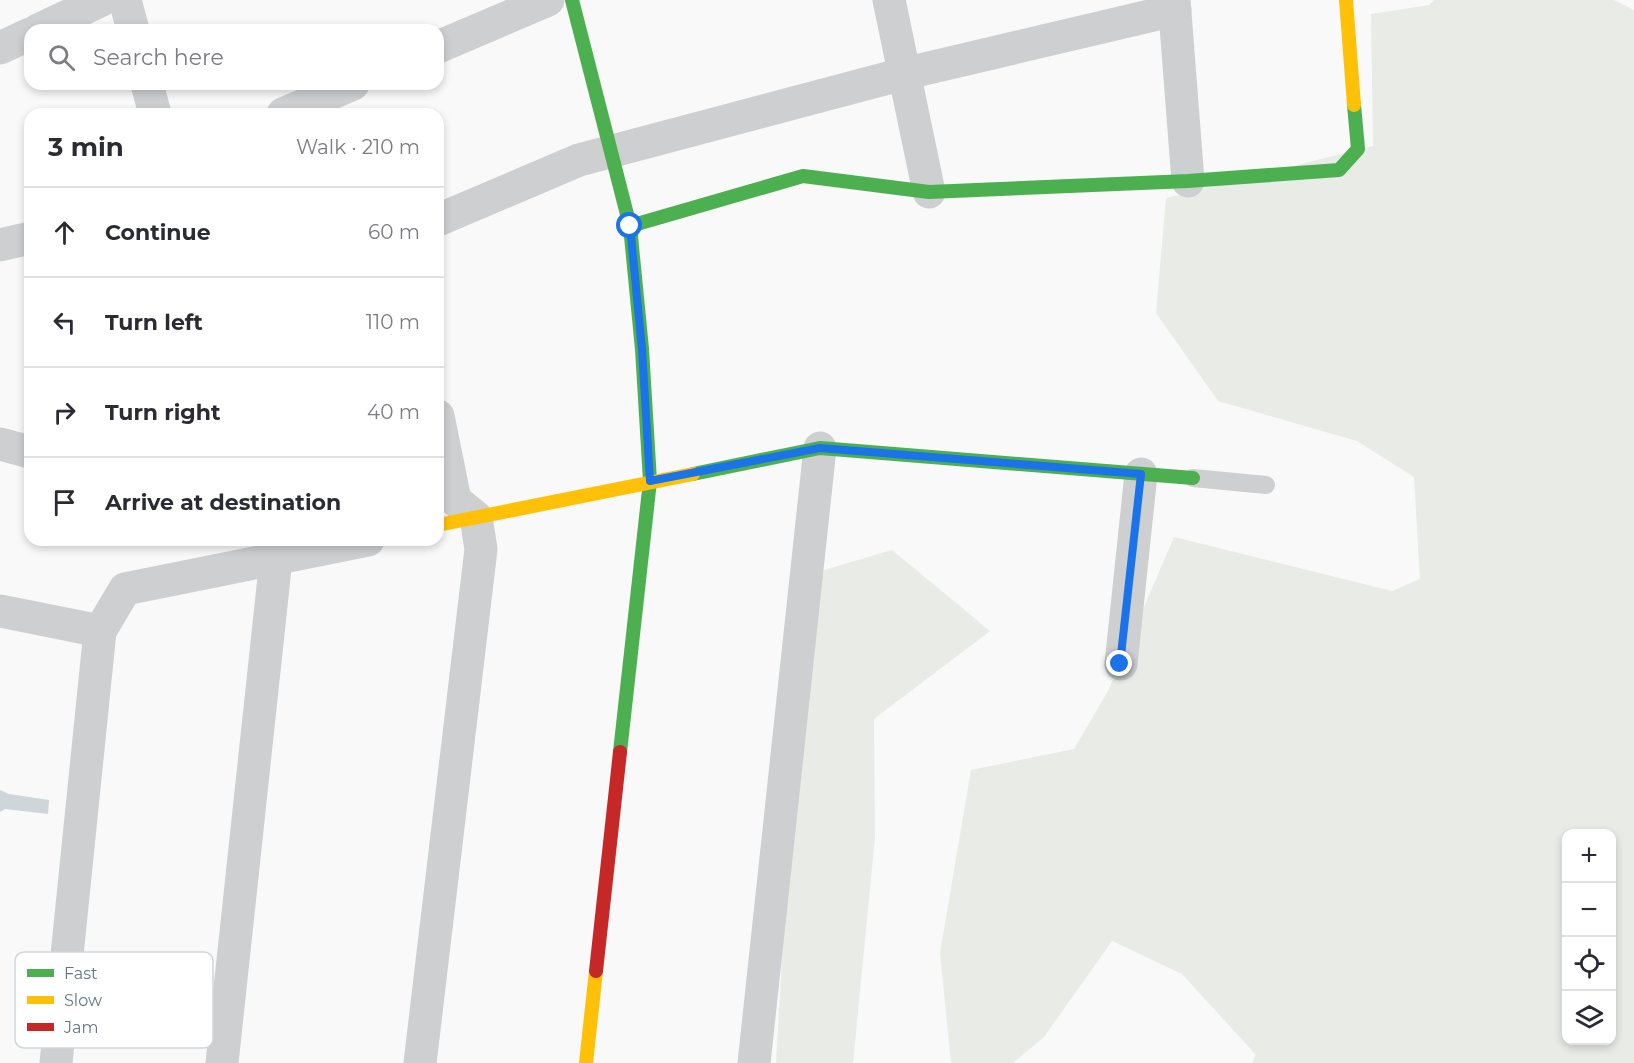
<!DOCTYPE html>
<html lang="en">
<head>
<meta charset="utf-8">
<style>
  body { margin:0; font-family:Montserrat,sans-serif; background:#f2f2f3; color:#2b2b33 }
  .controls { position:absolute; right:18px; bottom:18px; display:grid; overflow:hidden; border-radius:12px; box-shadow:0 3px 9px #0003 }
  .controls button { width:54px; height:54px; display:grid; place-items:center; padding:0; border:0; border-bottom:2px solid #e1e1e2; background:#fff; color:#2b2b33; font:30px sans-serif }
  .stop { position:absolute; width:18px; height:18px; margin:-14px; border:4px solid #1a73e8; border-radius:50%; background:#fff }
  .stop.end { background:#1a73e8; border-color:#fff; box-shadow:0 2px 6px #0008 }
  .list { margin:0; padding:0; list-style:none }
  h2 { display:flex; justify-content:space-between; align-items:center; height:78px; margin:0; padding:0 24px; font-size:26px }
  h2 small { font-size:20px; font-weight:400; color:#7c7c81 }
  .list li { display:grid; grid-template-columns:39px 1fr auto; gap:18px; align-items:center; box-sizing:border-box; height:90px; padding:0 24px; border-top:2px solid #e1e1e2 }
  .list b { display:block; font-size:22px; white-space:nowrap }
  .list em { font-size:20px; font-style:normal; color:#7c7c81 }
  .icon { flex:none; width:33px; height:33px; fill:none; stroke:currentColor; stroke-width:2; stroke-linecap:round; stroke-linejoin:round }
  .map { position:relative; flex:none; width:1634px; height:1063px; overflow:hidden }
  .search { position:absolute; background:#fff; box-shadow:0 3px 9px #0003; left:24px; top:24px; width:420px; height:66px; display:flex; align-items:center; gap:15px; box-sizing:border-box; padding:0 21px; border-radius:18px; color:#7c7c81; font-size:22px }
  .panel { position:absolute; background:#fff; box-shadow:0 3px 9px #0003; left:24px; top:108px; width:420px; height:438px; border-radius:18px }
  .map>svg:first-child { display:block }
</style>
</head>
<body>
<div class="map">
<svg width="1634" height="1063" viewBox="0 0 1634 1063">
  <rect width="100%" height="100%" fill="#f9f9f9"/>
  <g fill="#e8ebe6" fill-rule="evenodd">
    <path d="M1434,0h180l20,10v1053h-382l4,-8 -74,-81 -70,-33 -68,96 -31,26h-62l-11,-110 31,-183 103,-21 34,-58 66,-154 218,54 28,-12 -6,-102 -57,-36 -139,-40 -62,-88 10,-115 207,-52 -2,-132 58,-9zM1566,834h46v206h-46z"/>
    <polygon points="892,550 990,631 874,719 875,837 853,1063 776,1063 804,576"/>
  </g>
  <polygon fill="#ced6d9" points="0,790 9,794 49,800 48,814 5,809 0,812"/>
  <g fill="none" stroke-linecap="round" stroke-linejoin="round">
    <polyline stroke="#cecfd0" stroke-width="18" points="1193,478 1266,485"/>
    <g stroke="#cecfd0" stroke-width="33">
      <polyline points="125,0 133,30"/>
      <polyline points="889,0 929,192"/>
      <polyline points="1174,0 1188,181"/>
      <polyline points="38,30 102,0"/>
      <polyline points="438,47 548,0"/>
      <polyline points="0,48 30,34"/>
      <polyline points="147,84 155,114"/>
      <polyline points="283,114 353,84"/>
      <polyline points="438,220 579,160 903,74 1175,10"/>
      <polyline points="0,245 30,238"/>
      <polyline points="0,444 30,452"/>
      <polyline points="0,611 100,631"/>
      <polyline points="1121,664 1141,474"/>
      <polyline points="56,1063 100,631 125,589 368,540"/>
      <polyline points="222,1063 276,559"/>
      <polyline points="420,1063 481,549 476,517 455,500 438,416"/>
      <polyline points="754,1063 820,448"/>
    </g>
    <g stroke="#4caf50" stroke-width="14">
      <polyline points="572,0 630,226 642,349 650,481 620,752"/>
      <polyline points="630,226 803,176 929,192 1188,181 1339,170 1358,149 1354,105"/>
      <polyline points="693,474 820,448 1193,478"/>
    </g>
    <g stroke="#ffc107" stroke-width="14">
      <polyline points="1346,0 1354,105"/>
      <polyline points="438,525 693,474"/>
      <polyline points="586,1063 596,971"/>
    </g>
    <polyline stroke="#c62828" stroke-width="14" points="596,971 620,752"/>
  </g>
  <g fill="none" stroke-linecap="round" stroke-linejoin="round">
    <polyline stroke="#1a73e8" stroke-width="8" points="630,226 642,349 650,481 820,448 1141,474 1120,664"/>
  </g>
  <rect x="15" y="952" width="198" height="96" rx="9" fill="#fff" stroke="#d1d6da" stroke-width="1.5"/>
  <rect x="27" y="969" width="27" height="8" fill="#4caf50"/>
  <rect x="27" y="996" width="27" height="8" fill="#ffc107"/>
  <rect x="27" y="1023" width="27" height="8" fill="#c62828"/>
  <g font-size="16" fill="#657683">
    <text x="64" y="979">Fast</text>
    <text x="64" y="1006">Slow</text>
    <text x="64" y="1033">Jam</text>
  </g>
</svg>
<div class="controls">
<button>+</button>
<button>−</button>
<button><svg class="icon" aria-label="locate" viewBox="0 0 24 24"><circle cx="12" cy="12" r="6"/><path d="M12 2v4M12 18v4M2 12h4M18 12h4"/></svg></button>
<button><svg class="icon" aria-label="layers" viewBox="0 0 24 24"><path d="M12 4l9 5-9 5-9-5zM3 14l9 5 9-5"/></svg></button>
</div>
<div class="stop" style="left:630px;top:226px"></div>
<div class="stop end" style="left:1120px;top:664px"></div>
<div class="search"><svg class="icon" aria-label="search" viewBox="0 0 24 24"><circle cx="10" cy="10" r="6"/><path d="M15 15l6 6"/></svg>Search here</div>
<section class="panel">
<h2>3 min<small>Walk · 210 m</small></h2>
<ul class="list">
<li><svg class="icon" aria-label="ahead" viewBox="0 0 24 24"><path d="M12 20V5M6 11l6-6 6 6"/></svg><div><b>Continue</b></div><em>60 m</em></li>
<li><svg class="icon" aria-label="left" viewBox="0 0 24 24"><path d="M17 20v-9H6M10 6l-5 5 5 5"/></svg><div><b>Turn left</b></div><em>110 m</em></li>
<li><svg class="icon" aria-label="right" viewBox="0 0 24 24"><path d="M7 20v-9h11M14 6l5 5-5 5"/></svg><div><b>Turn right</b></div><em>40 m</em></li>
<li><svg class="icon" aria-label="arrive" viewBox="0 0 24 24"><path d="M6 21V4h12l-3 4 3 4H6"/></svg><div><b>Arrive at destination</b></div></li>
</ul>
</section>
</div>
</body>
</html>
